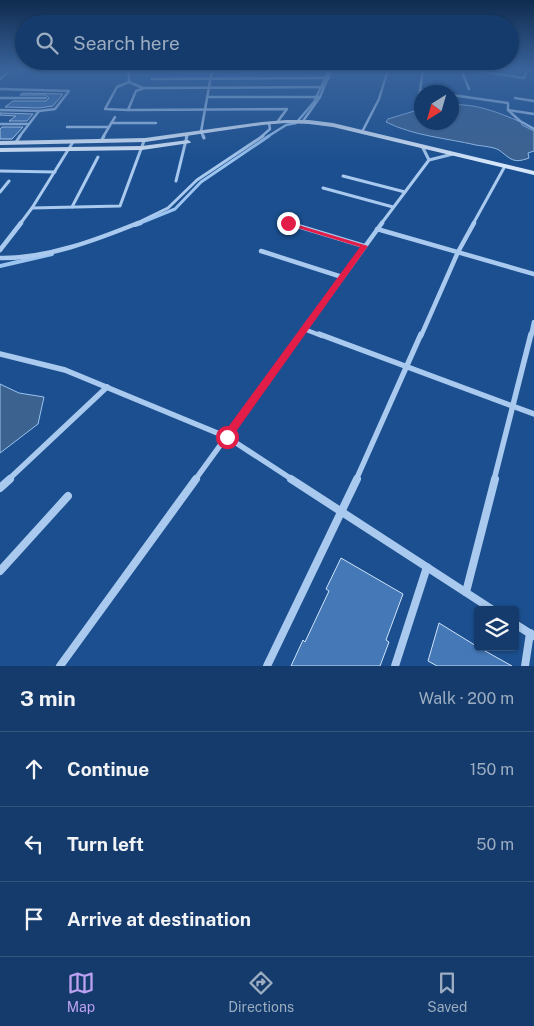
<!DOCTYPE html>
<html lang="en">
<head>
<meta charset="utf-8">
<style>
  body { margin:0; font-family:"Public Sans",sans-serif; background:#1d4271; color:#f1f3f6 }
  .controls { position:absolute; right:15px; bottom:15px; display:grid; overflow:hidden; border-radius:5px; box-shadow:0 1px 4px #0004 }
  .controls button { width:45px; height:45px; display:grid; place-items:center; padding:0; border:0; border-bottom:1px solid #33557e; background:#143b6b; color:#f1f3f6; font:25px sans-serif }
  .compass { position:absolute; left:414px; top:85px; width:45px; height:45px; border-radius:50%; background:#143b6b; box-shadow:0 1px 4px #0004; rotate:217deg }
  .stop { position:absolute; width:15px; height:15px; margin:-11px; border:4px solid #e11d48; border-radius:50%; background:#fff }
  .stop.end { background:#e11d48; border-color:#fff; box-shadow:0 1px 5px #0008 }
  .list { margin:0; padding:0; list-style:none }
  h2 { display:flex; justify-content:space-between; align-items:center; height:65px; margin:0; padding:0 20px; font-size:21px }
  h2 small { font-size:16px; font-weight:400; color:#9dadc1 }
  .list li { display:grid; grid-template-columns:32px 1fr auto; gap:15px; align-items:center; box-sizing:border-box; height:75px; padding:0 20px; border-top:1px solid #33557e }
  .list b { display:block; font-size:19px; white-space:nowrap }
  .list em { font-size:16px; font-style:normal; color:#9dadc1 }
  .icon { flex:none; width:28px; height:28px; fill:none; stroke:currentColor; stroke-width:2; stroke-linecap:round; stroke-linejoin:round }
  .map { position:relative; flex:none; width:534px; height:666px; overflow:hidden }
  .search { position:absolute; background:#143b6b; box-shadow:0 1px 4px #0004; left:15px; right:15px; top:15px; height:55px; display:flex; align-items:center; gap:12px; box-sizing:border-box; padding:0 18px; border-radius:28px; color:#9dadc1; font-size:19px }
  .sheet { height:290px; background:#143b6b }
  nav { display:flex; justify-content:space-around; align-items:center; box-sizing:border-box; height:70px; border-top:1px solid #33557e; background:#143b6b; font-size:14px; color:#9dadc1 }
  nav a { display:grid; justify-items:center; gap:2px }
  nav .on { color:#bca0f2 }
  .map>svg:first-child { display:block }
</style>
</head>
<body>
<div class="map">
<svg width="534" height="666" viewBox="0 0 534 666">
  <rect width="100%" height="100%" fill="#1b4f8f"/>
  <g fill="#3c6290" stroke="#9cc4f0">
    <path d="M452,105c24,-2 47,8 69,17l1,3 12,6v20l-6,2 1,5c-16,6 -18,1 -30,-8 -5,-3 -17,-4 -23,-5 -30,-7 -62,-9 -90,-23l2,-3 33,-10 1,13h30z"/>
    <polygon points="0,384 19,393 44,397 38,424 0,453"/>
  </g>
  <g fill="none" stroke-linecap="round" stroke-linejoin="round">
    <polyline stroke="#9cc4f0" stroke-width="2.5" points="267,137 286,125 296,123 314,102 329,70"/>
    <polyline stroke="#9cc4f0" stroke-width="3" points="138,224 175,209 201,182 269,136"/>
    <g stroke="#9cc4f0" stroke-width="4">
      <polyline points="135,225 141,223"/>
      <polyline points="0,266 52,254"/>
    </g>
  </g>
  <g fill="#4478b7" stroke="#cfe3fa">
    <polygon points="23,93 63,94 53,106 39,108 5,107 13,101 46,101 49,98 46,95 20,95"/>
    <polygon points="0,113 33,114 27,121 9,121 16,116 0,115"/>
    <polygon points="2,127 23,127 12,139 0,139 0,129"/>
    <polygon points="341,558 403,594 386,640 389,642 380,666 291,666 303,640 305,642 329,591 326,589"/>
    <polygon points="439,623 478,647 512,666 437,666 428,661"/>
  </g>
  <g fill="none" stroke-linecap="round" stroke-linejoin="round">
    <g stroke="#a9c9ee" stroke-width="2.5">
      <polyline points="423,70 420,90 437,92"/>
      <polyline points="461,70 469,89"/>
      <polyline points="472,70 524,78 527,70"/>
      <polyline points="164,71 211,71"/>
      <polyline points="0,79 10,70"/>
      <polyline points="152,79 329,78"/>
      <polyline points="129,82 143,88"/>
      <polyline points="0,89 69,91 55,109 39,111"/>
      <polyline points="452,95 508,103 508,110 534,114"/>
      <polyline points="207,97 320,97"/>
      <polyline points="0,98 46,98"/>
      <polyline points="515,98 534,101"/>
      <polyline points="418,106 420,90"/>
      <polyline points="0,110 39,111 19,137"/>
      <polyline points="128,110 105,109 117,87 129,82 129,70"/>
      <polyline points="508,110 520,121 534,129"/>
      <polyline points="278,121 287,109 128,110 136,91 144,88 324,87"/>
      <polyline points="303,121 320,97 331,70"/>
      <polyline points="111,123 156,123"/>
      <polyline points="0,124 29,124"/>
      <polyline points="67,127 109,127"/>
      <polyline points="362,132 379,99 388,70"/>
      <polyline points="103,137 115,117"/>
      <polyline points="186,137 187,135"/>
      <polyline points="204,137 201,132 212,70"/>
      <polyline points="261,137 270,129 269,123"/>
    </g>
    <g stroke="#a9c9ee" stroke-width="3">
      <polyline points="203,136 204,138"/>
      <polyline points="101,141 104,136"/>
      <polyline points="16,142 20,136"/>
      <polyline points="422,146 429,160"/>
      <polyline points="0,171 55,172"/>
      <polyline points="343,176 405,192"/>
      <polyline points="176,181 187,136"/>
      <polyline points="323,188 393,207"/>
      <polyline points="0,192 9,181"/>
      <polyline points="72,207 98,157"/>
      <polyline points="32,208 120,206 144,141"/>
      <polyline points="288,223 291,224"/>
      <polyline points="20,224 32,208 73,142"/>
      <polyline points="135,224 168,208 197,180 263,136"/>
      <polyline points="381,224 429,160 453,154"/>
      <polyline points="473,224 505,166"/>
    </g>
    <g stroke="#a9c9ee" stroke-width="4.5">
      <polyline points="288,223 364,246"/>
      <polyline points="377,229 534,274"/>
      <polyline points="0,250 21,223"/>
      <polyline points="261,251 342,277"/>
      <path d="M0,258c46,1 96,-18 138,-35"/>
      <polyline points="304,329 322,336"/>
      <polyline points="300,336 382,223"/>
      <polyline points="421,336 458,252 474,223"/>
      <polyline points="531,336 534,322"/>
    </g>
    <g stroke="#a9c9ee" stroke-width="5.5">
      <polyline points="319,334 534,414"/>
      <polyline points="0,354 65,370 227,437 293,480"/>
      <polyline points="8,480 107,387"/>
      <polyline points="195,480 301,334"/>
      <polyline points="356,480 421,334"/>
      <polyline points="494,480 531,334"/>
    </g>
    <g stroke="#a9c9ee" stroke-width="8">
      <polyline points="291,479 493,610"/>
      <polyline points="0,488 10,479"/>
      <polyline points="0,571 68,496"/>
      <polyline points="466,592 495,479"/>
      <polyline points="515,624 534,636"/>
      <polyline points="60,666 196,479"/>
      <polyline points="267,666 357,479"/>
      <polyline points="395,666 427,567"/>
      <polyline points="525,666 530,633"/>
    </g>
    <g fill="#d6e6fa" fill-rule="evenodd">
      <polygon points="286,120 309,120 333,123 534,171 534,175 333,127 309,124 286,123 262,125 145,142 0,145 0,141 145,138 262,122"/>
      <polygon points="188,140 191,142 190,143 142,150 0,152 0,148 142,146"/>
    </g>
  </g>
  <linearGradient id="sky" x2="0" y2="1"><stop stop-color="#0f2b4f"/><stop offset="0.43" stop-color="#39639b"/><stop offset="1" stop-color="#39639b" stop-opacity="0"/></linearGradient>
  <rect width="534" height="163" fill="url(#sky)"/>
  <polygon fill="#e11d48" points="285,221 368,246 230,440 227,441 222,437 223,434 360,247 285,224"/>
</svg>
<div class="controls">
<button><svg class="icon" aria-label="layers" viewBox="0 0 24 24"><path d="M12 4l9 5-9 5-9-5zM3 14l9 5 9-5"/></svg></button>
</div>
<svg class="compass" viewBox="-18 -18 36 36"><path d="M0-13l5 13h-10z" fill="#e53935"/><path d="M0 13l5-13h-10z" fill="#9dadc1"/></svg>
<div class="stop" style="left:227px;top:437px"></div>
<div class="stop end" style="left:288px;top:223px"></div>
<div class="search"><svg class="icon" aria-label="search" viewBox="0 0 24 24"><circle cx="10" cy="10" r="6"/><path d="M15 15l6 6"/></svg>Search here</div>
</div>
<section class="sheet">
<h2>3 min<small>Walk · 200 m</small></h2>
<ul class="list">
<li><svg class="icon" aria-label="ahead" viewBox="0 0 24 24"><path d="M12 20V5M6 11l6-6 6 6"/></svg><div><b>Continue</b></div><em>150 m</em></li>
<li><svg class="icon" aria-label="left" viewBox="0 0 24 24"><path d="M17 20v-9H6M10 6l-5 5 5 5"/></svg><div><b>Turn left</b></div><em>50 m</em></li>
<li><svg class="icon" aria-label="arrive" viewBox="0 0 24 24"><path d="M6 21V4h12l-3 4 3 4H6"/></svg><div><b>Arrive at destination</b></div></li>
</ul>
</section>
<nav>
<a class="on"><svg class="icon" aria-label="map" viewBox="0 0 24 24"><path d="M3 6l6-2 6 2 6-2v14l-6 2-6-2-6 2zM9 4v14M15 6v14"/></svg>Map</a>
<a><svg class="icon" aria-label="directions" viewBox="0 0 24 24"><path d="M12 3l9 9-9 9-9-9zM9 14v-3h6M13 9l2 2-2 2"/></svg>Directions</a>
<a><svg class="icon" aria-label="saved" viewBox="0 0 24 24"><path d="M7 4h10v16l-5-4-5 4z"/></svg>Saved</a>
</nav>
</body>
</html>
